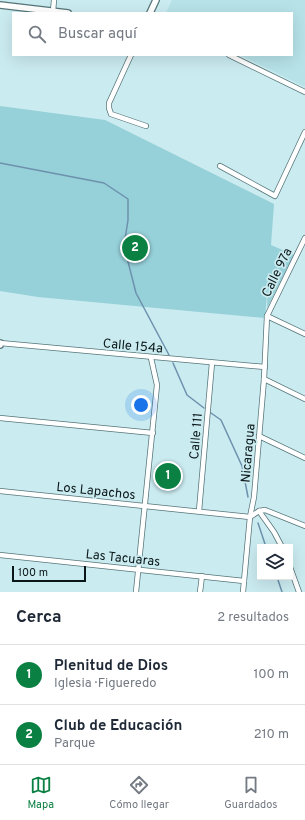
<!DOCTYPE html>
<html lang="es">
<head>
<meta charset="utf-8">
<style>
  body { margin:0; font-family:Overpass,sans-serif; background:#f2f2f3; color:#1f2937 }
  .controls { position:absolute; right:12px; bottom:12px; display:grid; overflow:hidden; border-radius:0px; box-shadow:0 4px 16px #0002 }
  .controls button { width:36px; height:36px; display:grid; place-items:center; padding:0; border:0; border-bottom:1px solid #e0e1e3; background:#fff; color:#1f2937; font:20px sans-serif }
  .scale { position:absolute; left:12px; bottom:10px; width:74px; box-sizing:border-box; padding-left:4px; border:2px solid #0a1618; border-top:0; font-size:11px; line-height:14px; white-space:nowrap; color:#0a1618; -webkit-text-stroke:3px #caebf0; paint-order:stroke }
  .you { position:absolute; left:141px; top:405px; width:14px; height:14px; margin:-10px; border:3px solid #fff; border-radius:50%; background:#1a73e8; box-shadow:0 0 0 6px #1a73e833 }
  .badge { display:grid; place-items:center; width:26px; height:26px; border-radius:50%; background:#0b8043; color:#fff; font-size:13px; font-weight:700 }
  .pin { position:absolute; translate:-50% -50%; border:2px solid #fff; box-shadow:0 1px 4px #0006 }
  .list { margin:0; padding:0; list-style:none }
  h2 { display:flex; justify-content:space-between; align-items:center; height:52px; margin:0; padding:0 16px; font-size:17px }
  h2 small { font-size:13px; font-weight:400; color:#747a83 }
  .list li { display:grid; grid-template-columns:26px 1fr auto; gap:12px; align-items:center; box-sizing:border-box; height:60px; padding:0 16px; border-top:1px solid #e0e1e3 }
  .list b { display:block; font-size:15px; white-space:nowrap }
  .list p { margin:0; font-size:13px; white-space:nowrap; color:#747a83 }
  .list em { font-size:13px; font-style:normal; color:#747a83 }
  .icon { flex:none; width:22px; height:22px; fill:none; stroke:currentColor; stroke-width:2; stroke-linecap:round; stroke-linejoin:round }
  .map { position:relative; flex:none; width:305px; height:592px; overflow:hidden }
  .search { position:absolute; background:#fff; box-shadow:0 4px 16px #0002; left:12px; right:12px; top:12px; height:44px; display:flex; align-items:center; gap:10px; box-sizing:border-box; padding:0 14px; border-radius:0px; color:#747a83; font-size:15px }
  .sheet { height:172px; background:#fff }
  nav { display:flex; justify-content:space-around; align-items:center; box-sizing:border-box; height:56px; border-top:1px solid #e0e1e3; background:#fff; font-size:11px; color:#747a83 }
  nav a { display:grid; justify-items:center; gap:2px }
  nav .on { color:#0b8043 }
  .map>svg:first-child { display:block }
</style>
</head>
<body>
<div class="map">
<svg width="305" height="592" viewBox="0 0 305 592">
  <rect width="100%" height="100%" fill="#caebf0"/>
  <polygon fill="#b6e2e8" points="172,0 305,0 305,87 240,55 292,55 292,13 166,13"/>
  <polygon fill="#96d0d9" points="0,106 105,120 274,204 271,245 294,255 267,308 268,282 265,318 38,297 0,291"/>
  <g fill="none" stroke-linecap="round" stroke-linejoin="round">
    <g stroke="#6d91ad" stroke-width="1.5">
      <polyline points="0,163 104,183 128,199 128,220 124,246 136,293 169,355"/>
      <polyline points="173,363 187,395 204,408"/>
      <polyline points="211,413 221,420 242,466 248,497"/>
      <polyline points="258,523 266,547"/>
      <polyline points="277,577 282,592"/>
    </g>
    <defs>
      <g id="minor">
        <polyline points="53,11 54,0"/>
        <polyline points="131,55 109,103 109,108 111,114 146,126"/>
        <polyline points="229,55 305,92"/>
        <polyline points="220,166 275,196 305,132"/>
        <polyline points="267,316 305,334"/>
        <polyline points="0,343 265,367"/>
        <polyline points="264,379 305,399"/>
        <polyline points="0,418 153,433"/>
        <polyline points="259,436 305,458"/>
        <polyline points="0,491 250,517 259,511 265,510 305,526"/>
        <polyline points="199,511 212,363"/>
        <polyline points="259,511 274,532 282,547"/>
        <polyline points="0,555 244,581"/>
        <polyline points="290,567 299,592"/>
        <polyline points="136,592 157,385 151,358"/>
        <polyline points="200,592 202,576"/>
        <polyline points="243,592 250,517 254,497 264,379 267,316 305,238"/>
      </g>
      <g id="tertiary">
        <polyline points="0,5 68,13"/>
        <polyline points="150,13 156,0"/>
        <polyline points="0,345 0,343"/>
      </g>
    </defs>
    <use href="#minor" stroke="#567579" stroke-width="6"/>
    <use href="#tertiary" stroke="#567579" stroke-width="8"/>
    <use href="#minor" stroke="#fff" stroke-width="4.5"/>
    <use href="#tertiary" stroke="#fff" stroke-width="5.5"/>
  </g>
  <g text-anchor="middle" stroke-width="3.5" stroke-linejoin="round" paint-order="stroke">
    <g font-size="13" fill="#0a1618" stroke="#caebf0">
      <text transform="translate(276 272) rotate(-64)" y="5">Calle 97a</text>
      <text transform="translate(133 345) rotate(5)" y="5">Calle 154a</text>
      <text transform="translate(195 436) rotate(-85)" y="5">Calle 111</text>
      <text transform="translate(247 453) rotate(-85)" y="5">Nicaragua</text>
      <text transform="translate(96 490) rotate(6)" y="5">Los Lapachos</text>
      <text transform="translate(123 557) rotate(6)" y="5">Las Tacuaras</text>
    </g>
  </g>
</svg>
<div class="controls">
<button><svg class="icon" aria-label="layers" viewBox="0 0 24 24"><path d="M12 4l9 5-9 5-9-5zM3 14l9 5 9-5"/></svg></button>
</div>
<div class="scale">100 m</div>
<div class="you"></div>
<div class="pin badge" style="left:168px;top:476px">1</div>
<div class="pin badge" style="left:135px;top:248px">2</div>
<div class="search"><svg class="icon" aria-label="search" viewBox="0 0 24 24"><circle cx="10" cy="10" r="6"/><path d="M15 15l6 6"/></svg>Buscar aquí</div>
</div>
<section class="sheet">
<h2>Cerca<small>2 resultados</small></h2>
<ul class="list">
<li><span class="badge">1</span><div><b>Plenitud de Dios</b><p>Iglesia · Figueredo</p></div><em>100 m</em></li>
<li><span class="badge">2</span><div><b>Club de Educación</b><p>Parque</p></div><em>210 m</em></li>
</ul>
</section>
<nav>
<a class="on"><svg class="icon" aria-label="map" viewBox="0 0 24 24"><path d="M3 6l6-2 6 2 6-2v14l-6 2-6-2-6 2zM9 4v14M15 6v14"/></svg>Mapa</a>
<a><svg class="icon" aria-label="directions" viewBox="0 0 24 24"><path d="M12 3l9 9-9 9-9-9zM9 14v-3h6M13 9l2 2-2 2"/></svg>Cómo llegar</a>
<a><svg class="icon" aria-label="saved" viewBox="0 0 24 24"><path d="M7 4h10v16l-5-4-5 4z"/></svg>Guardados</a>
</nav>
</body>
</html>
